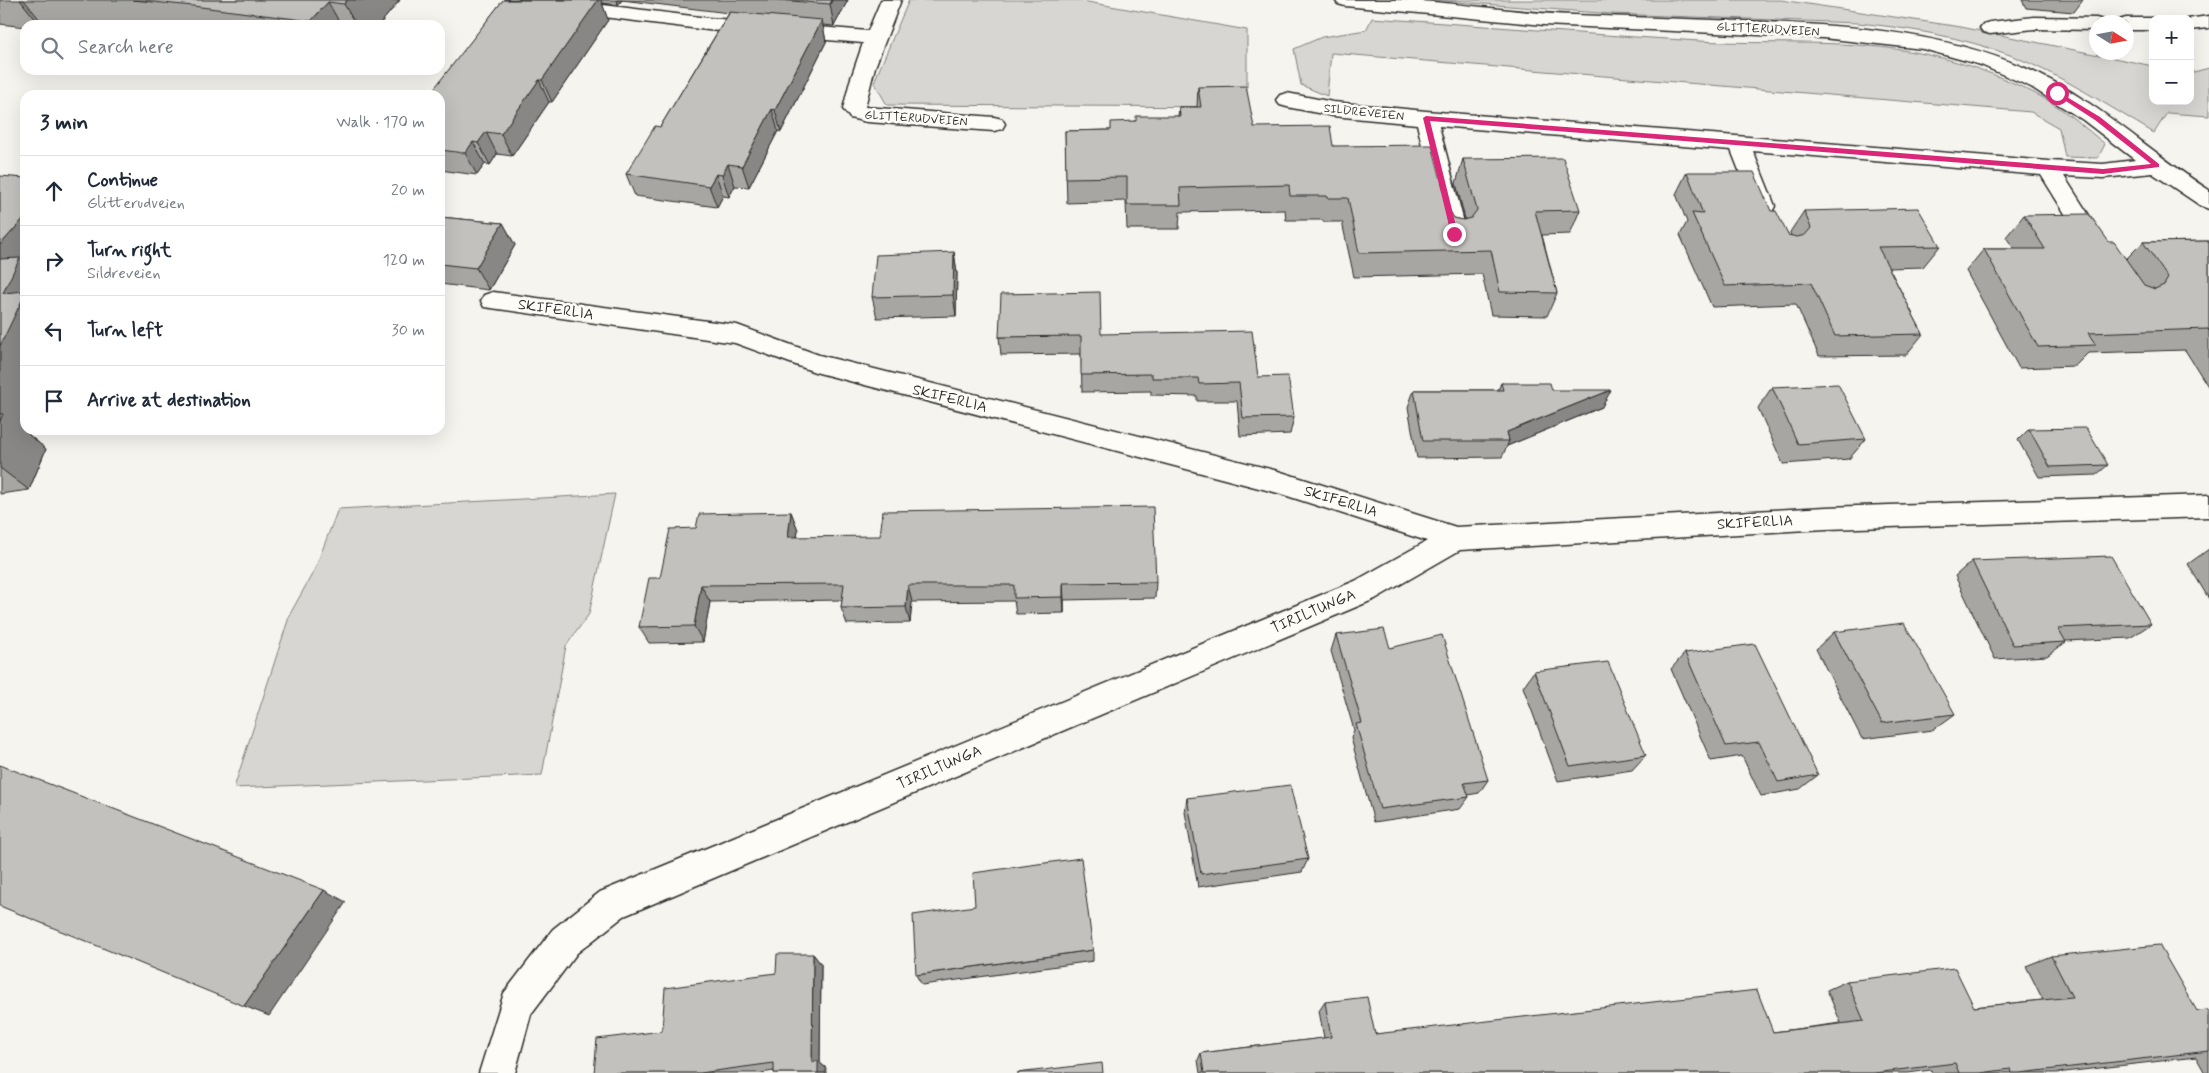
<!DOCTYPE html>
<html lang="en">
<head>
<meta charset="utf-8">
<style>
  body { margin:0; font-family:Mynerve,sans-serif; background:#f6f6f7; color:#1f2937 }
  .controls { position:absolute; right:15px; top:15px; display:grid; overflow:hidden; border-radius:10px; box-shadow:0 5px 20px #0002 }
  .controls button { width:45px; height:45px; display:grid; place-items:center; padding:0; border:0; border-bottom:1px solid #e0e1e3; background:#fff; color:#1f2937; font:25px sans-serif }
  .compass { position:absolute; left:2089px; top:15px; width:45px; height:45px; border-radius:50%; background:#fff; box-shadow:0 5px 20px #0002; rotate:101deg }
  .stop { position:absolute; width:15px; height:15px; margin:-11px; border:4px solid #db2777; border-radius:50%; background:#fff }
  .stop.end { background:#db2777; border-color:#fff; box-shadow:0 1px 5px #0008 }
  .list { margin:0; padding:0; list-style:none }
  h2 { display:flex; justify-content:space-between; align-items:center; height:65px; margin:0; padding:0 20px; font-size:21px }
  h2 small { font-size:16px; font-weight:400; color:#747a83 }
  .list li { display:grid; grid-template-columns:32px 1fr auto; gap:15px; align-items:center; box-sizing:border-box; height:70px; padding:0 20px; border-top:1px solid #e0e1e3 }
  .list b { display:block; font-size:19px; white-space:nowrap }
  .list p { margin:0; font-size:16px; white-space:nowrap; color:#747a83 }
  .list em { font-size:16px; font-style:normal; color:#747a83 }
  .icon { flex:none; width:28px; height:28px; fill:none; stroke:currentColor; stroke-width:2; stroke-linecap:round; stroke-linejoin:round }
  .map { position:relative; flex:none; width:2209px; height:1073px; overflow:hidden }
  .search { position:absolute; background:#fff; box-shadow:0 5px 20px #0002; left:20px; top:20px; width:425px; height:55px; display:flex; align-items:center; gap:12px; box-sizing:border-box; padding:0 18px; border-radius:15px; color:#747a83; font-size:19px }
  .panel { position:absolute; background:#fff; box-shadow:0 5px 20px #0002; left:20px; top:90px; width:425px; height:345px; border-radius:15px }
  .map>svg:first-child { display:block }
</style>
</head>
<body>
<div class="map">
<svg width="2209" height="1073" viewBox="0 0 2209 1073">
  <rect width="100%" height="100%" fill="#f5f4ef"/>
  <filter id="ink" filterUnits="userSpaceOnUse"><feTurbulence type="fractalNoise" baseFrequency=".02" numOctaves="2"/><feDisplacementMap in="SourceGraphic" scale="10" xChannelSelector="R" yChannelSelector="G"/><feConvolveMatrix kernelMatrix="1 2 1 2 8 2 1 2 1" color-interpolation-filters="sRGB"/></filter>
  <g filter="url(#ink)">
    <g fill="#d7d6d2" stroke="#81807e">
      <polygon points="909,0 1076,0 1247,30 1247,107 887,105 874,82"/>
      <path d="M1432,0h349l180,27 192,39v35h37v-28l19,-5v48l-42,-3 -13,20c-47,-28 -93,-58 -144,-78 -49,-18 -100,-27 -152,-32l-246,-9z"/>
      <path d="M1372,18c109,7 218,17 327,23 70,4 140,-2 209,10 45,7 90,23 130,44 25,13 46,32 67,49l-7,14 -33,-1 -6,-29 -28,-16 -700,-59 -4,43 -26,-11 -7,-36 28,-12 44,-7z"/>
      <polygon points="615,494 589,614 566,646 542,775 234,788 290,614 315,569 338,509"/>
    </g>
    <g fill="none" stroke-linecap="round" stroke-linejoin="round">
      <defs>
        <g id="minor">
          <polygon points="505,0 563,0 708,18 868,31 881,0 901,0 875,67 865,107 994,117 1002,119 1005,124 1002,129 994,131 867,122 850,118 843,109 850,81 863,43 708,30 515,6 508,4"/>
          <path d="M1335,0c23,0 46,0 69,0 57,3 114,13 170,15 56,2 111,4 166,6 97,4 195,8 285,47 68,28 123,83 184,122v19l-8,-3 -49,-33 -49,5 -39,-2 44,69 -4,6 -8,2 -8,-2 -47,-76 -288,-24 22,55 -3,6 -8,2 -8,-2 -3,-6 -22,-56 -292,-24 28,108 -4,6 -8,2 -8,-2 -4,-6 -26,-110 -84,-8 -46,-9 -7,-2 -4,-5 4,-5 7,-2 46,9 93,9 623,50 54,3 32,-4 -52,-40 -52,-33 -50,-22 -58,-16 -100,-11 -279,-13 -199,-19 -7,-2z"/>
          <polygon points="2209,16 2209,28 2190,30 2190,19 2187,19"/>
          <polygon points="2034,17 2096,18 2103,20 2105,22 2096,22 2096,30 2034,29 1990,34 1983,32 1980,28 1983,24 1990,22"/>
          <polygon points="2126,18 2153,18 2156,19 2153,19 2153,30 2126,30 2126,22 2117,22 2119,20"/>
          <polygon points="493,292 737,325 819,355 1278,471 1456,527 1826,507 2209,495 2209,517 1826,529 1460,550 1375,599 624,916 577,953 531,1014 515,1073 479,1073 504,993 553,929 600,892 1355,581 1427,541 1278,493 815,372 735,343 484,307 481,301 484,295"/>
        </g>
      </defs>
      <use href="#minor" stroke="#2b2b2b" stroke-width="3"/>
      <use href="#minor" fill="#fdfcf7" fill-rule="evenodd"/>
    </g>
    <g fill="#a7a6a3" stroke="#2b2b2b">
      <polygon points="0,0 400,0 379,25 25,25 25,27 0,24"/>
      <polygon points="503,0 848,0 834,26 823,25 826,42 781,132 778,131 749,187 735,186 729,197 723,196 717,207 635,196 626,174 660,127 729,13 622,0 618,5 602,3 608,20 552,102 549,102 512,156 497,154 490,165 485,164 477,175 440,170 440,95 436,87"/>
      <polygon points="2022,0 2083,0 2074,12 2026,8"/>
      <polygon points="1198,87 1254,127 1333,146 1449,210 1454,218 1463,220 1465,219 1456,183 1463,159 1580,210 1570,234 1542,235 1557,293 1547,316 1491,315 1482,274 1354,277 1342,222 1323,222 1323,220 1286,220 1285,210 1180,212 1179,229 1127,229 1126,201 1067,203 1065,131 1111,130 1135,121 1178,116 1179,107 1197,107"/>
      <polygon points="1687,172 1771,211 1788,235 1791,236 1790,232 1804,211 1940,246 1923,267 1889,268 1923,334 1906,355 1819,356 1796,304 1712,307 1680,235 1687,222 1676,194"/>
      <polygon points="0,176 25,430 29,435 46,449 29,490 0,494"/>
      <polygon points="2024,215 2109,242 2126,259 2143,242 2209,241 2209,388 2185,350 2088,353 2075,366 2019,368 1966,271 1984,249 2014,249 2006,237"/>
      <polygon points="440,217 503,223 515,245 489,290 440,284"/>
      <polygon points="954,252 957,273 956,316 877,318 872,297"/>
      <polygon points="1101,334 1258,377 1294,417 1290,434 1240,436 1237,401 1197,401 1197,396 1151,395 1151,391 1082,392 1081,354 1001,355 999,337"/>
      <polygon points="1501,383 1552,390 1602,407 1507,446 1502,457 1417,458 1408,407 1414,390 1498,390"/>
      <polygon points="1772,387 1866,439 1849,459 1783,464 1758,408"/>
      <polygon points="2029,429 2108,465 2096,475 2039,477 2018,440"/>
      <polygon points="791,512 798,530 797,537 1156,582 1155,598 1064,600 1064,613 1016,614 1014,601 912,602 910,623 847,624 841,608 842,600 710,602 703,642 649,643 639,627 660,578 696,528"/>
      <polygon points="2209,549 2209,599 2188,564"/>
      <polygon points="1972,561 2151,624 2130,638 2066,641 2066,642 2047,656 1995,659 1955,576"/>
      <polygon points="1834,632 1955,714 1933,730 1862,739 1816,649"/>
      <polygon points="1336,635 1390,648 1488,780 1479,793 1468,795 1469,797 1460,809 1374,822 1351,738 1354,730 1331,651"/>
      <polygon points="1685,653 1818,775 1800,789 1761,796 1742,756 1711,761 1671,669"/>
      <polygon points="1534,671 1646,755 1632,770 1558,781 1523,687"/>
      <polygon points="1187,798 1308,859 1302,872 1198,887 1185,812"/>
      <polygon points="1093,950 1093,961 922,985 916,975"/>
      <polygon points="813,954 821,964 820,1063 826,1068 826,1073 774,1073 774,1071 761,1073 594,1073 662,1031"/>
      <polygon points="2051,956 2197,1011 2209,1010 2209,1073 2205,1073 2196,1057 2056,1073 1932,1073 1931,1070 1908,1073 1200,1073 1198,1060 1201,1053 1324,1038 1319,1011 1325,1002 1375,1034 1773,1032 1841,1023 1827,990 1847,981 1974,1007 2043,1000 2026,966"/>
    </g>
    <g fill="#888785" stroke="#2b2b2b">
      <polygon points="20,0 24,0 44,25 40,25"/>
      <polygon points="347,0 400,0 379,25 356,25 344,4"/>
      <polygon points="598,0 601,0 608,20 552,102 542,80"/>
      <polygon points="617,0 622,0 618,5"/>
      <polygon points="832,0 848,0 834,26 830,4"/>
      <polygon points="328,2 341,25 314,25 311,21"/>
      <polygon points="822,20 826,42 781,132 775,110"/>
      <polygon points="539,80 549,102 512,156 501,134"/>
      <polygon points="772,109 778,131 749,187 742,166"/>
      <polygon points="486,132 497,154 490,165 478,143"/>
      <polygon points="473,142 485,164 477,175 465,153"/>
      <polygon points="728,164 735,186 729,197 722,175"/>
      <polygon points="716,174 723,196 717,207 709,186"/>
      <polygon points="25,217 25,430 31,430 29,435 46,449 29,490 0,468 0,346 3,293 0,273 0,245"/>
      <polygon points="503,223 515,245 489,290 476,268"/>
      <polygon points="954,252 957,273 956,316 953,295"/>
      <polygon points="1611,390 1602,407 1507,446 1509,441 1507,432"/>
      <polygon points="791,512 798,530 794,554 788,537"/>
      <polygon points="1063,583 1064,600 1064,613 1063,597"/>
      <polygon points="701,585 710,602 703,642 694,626"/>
      <polygon points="908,585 912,602 910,623 906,607"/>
      <polygon points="324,890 346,902 269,1016 244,1006"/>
      <polygon points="813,954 821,964 820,1063 826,1068 826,1073 818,1073 812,1062"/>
    </g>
    <g fill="#c2c1be" stroke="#2b2b2b">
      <polygon points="133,0 347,0 344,4 328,2 311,21 193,6"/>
      <polygon points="503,0 598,0 542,80 539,80 501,134 486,132 478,143 473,142 465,153 440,150 440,95 429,95"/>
      <polygon points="778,0 832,0 830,4"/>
      <polygon points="730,12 822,20 775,110 772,109 742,166 728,164 722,175 716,174 709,186 626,174 655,126 660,127"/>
      <polygon points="1246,86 1254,127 1330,126 1333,146 1432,145 1449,210 1454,218 1463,220 1471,218 1477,210 1463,159 1563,158 1580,210 1535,211 1557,293 1500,292 1491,250 1359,253 1348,198 1328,198 1327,196 1290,196 1289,185 1180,188 1181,205 1127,205 1127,177 1066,178 1065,131 1111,130 1111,122 1136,121 1136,116 1180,116 1179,107 1201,107 1198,87"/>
      <polygon points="1687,172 1754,172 1771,211 1776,211 1788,235 1797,237 1805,235 1811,228 1804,211 1918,208 1940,246 1878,247 1923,334 1835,336 1811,283 1725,286 1692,213 1703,214"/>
      <polygon points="0,176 25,178 25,217 0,245"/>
      <polygon points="2089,214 2109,242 2114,242 2144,285 2155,289 2164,285 2168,278 2143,242 2209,241 2209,331 2208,329 2088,333 2096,345 2038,347 1984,249 2045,249 2024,215"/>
      <polygon points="440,217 503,223 476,268 440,264"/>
      <polygon points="954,252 953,295 872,297 876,255"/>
      <polygon points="20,258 3,293 25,291 25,294 0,346 0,259"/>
      <polygon points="1100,292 1101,334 1252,331 1258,377 1288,376 1294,417 1243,418 1239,383 1199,384 1198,378 1152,378 1152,374 1081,375 1081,336 999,337 1001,294"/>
      <polygon points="1501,383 1550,383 1552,390 1611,390 1507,432 1509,441 1423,441 1414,390 1503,390"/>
      <polygon points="1838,384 1866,439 1798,444 1772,387"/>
      <polygon points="0,414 3,414 0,421"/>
      <polygon points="2086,428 2108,465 2050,467 2029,429"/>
      <polygon points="1153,507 1156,582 1063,583 1063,597 1014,598 1014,585 908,585 906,607 841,608 844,584 701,585 694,626 639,627 649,578 660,578 670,529 696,528 699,514 791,512 788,537 880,536 883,511"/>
      <polygon points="2111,556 2151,624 2058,628 2066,642 2013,645 1972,561"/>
      <polygon points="1904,623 1955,714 1882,723 1834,632"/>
      <polygon points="1384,629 1390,648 1442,635 1488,780 1464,783 1469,797 1380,809 1356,724 1362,723 1336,635"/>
      <polygon points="1755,644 1818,775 1778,782 1759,742 1726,746 1685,653"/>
      <polygon points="1608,662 1646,755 1570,766 1534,671"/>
      <polygon points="0,765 324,890 244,1006 0,906"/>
      <polygon points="1290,785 1308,859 1201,874 1187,798"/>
      <polygon points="1081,858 1093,950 916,975 913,915 975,906 973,873"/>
      <polygon points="2159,945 2197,1011 2209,1010 2209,1051 2020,1073 2012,1073 2011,1069 1980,1073 1959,1073 1955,1063 1874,1073 1204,1073 1201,1053 1331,1037 1325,1002 1367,997 1375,1034 1757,990 1773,1032 1864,1021 1847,981 1955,968 1974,1007 2072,997 2051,956"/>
      <polygon points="777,954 813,954 812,1062 818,1061 818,1073 774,1073 774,1063 700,1073 594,1073 597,1039 662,1031 665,988 776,973"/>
      <polygon points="1102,1063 1103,1073 1017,1073"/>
    </g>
  </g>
  <polygon fill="#db2777" points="2057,91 2100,117 2159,164 2159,167 2103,174 1430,121 1458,234 1454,237 1451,234 1423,118 1426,116 2103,169 2151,164 2095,120 2055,94"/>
  <g text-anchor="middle" stroke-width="5" stroke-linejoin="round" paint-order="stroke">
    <g font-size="12" fill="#2b2b2b" stroke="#fdfcf7">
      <text transform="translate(1768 29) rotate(3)" y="4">GLITTERUDVEIEN</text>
      <text transform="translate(1364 112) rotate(6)" y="4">SILDREVEIEN</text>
      <text transform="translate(916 118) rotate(4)" y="4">GLITTERUDVEIEN</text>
    </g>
    <g font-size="15" fill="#2b2b2b" stroke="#fdfcf7">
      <text transform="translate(556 309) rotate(8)" y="5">SKIFERLIA</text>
      <text transform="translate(950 398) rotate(14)" y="5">SKIFERLIA</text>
      <text transform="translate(1341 501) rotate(17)" y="5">SKIFERLIA</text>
      <text transform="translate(1755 522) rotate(-3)" y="5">SKIFERLIA</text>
      <text transform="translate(1313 611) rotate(-23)" y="5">TIRILTUNGA</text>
      <text transform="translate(939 767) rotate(-23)" y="5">TIRILTUNGA</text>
    </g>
  </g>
</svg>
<div class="controls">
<button>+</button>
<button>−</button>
</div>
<svg class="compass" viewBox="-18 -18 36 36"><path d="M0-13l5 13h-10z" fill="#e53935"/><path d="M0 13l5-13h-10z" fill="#747a83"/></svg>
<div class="stop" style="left:2057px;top:93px"></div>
<div class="stop end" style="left:1454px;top:234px"></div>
<div class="search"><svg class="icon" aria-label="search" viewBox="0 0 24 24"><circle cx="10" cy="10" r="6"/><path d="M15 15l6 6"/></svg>Search here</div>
<section class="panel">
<h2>3 min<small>Walk · 170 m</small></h2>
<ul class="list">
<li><svg class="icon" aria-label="ahead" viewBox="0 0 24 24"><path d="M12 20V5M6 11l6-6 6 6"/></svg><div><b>Continue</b><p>Glitterudveien</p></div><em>20 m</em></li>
<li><svg class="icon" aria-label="right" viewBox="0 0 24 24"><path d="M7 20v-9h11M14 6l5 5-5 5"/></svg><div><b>Turn right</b><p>Sildreveien</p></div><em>120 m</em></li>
<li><svg class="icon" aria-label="left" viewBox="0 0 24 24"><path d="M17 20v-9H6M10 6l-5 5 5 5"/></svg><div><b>Turn left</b></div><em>30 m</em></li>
<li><svg class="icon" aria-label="arrive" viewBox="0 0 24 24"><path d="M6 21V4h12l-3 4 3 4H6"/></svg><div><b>Arrive at destination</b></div></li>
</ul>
</section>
</div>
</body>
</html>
